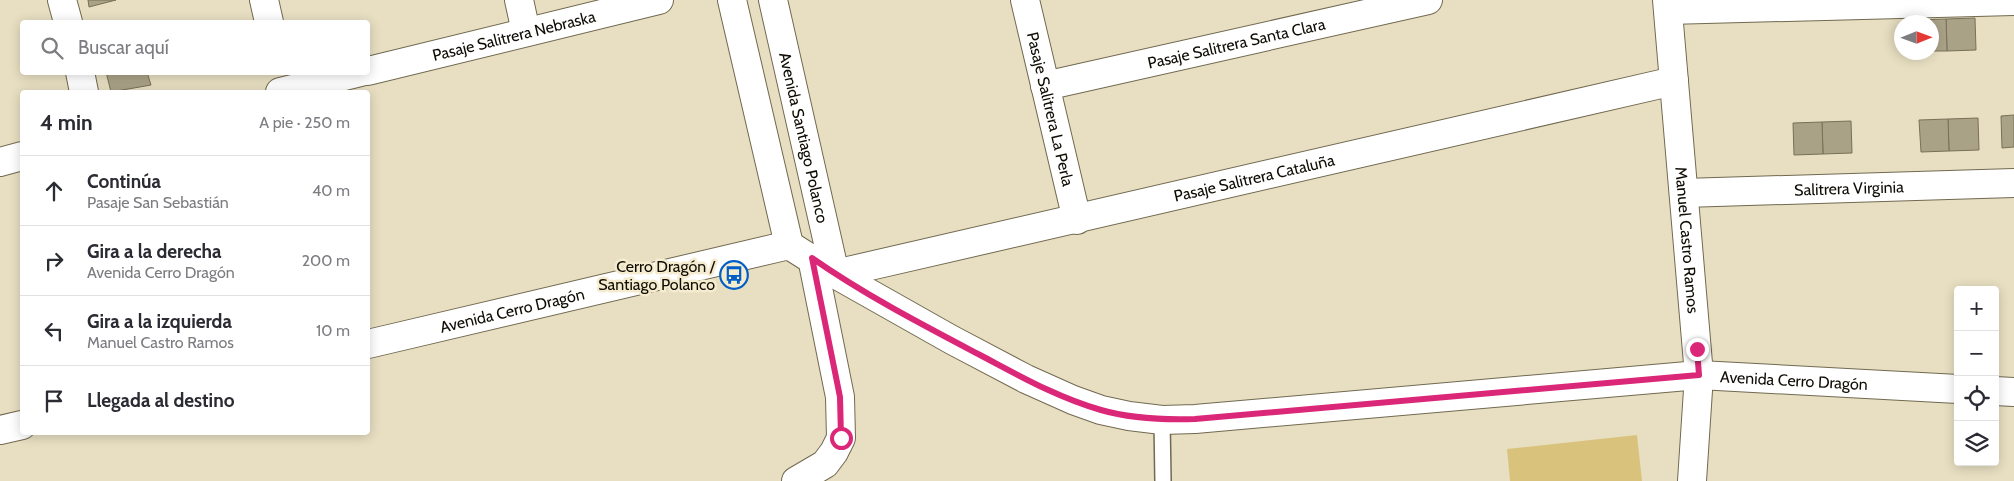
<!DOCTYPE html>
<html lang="es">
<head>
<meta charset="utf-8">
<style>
  body { margin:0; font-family:Cabin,sans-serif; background:#f7f7f7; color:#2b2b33 }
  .controls { position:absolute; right:15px; bottom:15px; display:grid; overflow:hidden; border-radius:5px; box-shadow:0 2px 12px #0003 }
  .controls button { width:45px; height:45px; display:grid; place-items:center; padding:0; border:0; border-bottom:1px solid #e1e1e2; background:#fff; color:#2b2b33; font:25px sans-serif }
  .compass { position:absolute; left:1894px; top:15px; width:45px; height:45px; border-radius:50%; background:#fff; box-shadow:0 2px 12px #0003; rotate:89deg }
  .stop { position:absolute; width:15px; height:15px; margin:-11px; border:4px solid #db2777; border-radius:50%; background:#fff }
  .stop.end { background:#db2777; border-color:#fff; box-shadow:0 1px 5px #0008 }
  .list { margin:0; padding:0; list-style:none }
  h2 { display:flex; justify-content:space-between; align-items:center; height:65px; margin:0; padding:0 20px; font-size:21px }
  h2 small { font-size:16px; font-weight:400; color:#7c7c81 }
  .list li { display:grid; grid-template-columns:32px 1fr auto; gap:15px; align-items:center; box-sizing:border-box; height:70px; padding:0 20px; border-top:1px solid #e1e1e2 }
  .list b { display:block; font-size:19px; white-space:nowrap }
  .list p { margin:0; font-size:16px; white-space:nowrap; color:#7c7c81 }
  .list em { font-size:16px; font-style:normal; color:#7c7c81 }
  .icon { flex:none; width:28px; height:28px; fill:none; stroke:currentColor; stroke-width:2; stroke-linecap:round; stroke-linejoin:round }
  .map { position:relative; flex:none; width:2014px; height:481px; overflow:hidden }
  .search { position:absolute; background:#fff; box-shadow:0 2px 12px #0003; left:20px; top:20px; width:350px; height:55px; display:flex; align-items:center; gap:12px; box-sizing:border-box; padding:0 18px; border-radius:5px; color:#7c7c81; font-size:19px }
  .panel { position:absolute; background:#fff; box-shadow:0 2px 12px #0003; left:20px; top:90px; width:350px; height:345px; border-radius:5px }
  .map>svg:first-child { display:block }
</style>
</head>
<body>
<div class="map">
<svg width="2014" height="481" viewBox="0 0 2014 481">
  <rect width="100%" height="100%" fill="#e8dfc2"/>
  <polygon fill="#d9c37c" points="1637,435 1642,481 1510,481 1507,449"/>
  <g fill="#aaa287" stroke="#787157">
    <polygon points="88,0 116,0 89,7"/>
    <polygon points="1975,18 1976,50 1947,51 1946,19"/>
    <polygon points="1946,19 1947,51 1932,51 1932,22 1917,22 1917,20"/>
    <polygon points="106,72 147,72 151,85 111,92"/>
    <polygon points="2014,115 2014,147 2002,148 2001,116"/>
    <polygon points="1978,118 1979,150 1949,151 1948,119"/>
    <polygon points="1948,119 1949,151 1921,152 1919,120"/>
    <polygon points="1851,121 1852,153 1823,154 1822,122"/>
    <polygon points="1822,122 1823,154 1794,155 1793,123"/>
  </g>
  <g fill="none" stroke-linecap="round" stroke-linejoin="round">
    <defs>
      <polyline id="lane" points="1162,420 1163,481"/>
      <g id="street">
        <polyline points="62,0 68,22"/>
        <polyline points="264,0 269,22"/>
        <polyline points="519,0 526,32"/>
        <path id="s1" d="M1025,0l52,220"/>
        <polyline points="1668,10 2014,1"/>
        <path id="s2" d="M368,71l291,-71"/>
        <polyline points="80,72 84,92"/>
        <path id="s3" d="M1045,86l383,-86"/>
        <polyline points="280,92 361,72"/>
        <polyline points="0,162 22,156"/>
        <path id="s4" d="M1684,193l330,-10"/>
        <path id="s5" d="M835,274l839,-193"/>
        <polyline points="796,481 825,464 834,452 841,438 840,397 812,258"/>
      </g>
      <g id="secondary">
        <polyline points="732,0 789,245"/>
        <path id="s6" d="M773,0l62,274"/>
        <path id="s7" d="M1667,0l32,375 -7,106"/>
        <path id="s8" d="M368,344l421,-99 46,29 117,66 74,39 47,21 28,10 28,6 33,4 33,-1 504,-44 259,14"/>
        <polyline points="1995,391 2014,392"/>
        <polyline points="0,430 22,425"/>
      </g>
    </defs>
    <use href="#lane" stroke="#716950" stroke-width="18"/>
    <use href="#street" stroke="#716950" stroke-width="30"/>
    <use href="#secondary" stroke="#716950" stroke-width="30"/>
    <use href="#lane" stroke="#fff" stroke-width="15"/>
    <use href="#street" stroke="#fff" stroke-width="28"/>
    <use href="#secondary" stroke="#fff" stroke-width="28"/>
  </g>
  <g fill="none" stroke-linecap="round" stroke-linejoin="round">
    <path stroke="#db2777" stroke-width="6" d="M841,438l-1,-41 -28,-139c53,37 111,67 168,97 38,20 78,43 121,55 31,9 62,10 94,9l504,-44 -2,-26"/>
  </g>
  <defs>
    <symbol id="bus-ring" viewBox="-11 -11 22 22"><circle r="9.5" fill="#f5eccf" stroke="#005ec6" stroke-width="1.5"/><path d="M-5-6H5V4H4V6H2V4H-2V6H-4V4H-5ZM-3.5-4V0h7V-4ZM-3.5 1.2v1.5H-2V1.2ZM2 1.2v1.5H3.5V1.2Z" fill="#005ec6"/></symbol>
  </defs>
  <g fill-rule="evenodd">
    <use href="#bus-ring" x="718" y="259" width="32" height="32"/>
  </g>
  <g text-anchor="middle" stroke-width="5" stroke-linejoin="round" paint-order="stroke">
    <g font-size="16" fill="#0f0c04" stroke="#f5eccf">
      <text dy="6" stroke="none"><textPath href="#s2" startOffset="150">Pasaje Salitrera Nebraska</textPath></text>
      <text dy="6" stroke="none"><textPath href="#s3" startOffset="196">Pasaje Salitrera Santa Clara</textPath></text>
      <text dy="6" stroke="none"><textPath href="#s1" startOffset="112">Pasaje Salitrera La Perla</textPath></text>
      <text dy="6" stroke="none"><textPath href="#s6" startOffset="141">Avenida Santiago Polanco</textPath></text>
      <text dy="6" stroke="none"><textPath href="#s5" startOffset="430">Pasaje Salitrera Cataluña</textPath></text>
      <text dy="6" stroke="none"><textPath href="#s4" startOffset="165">Salitrera Virginia</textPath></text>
      <text dy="6" stroke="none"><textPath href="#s7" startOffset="241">Manuel Castro Ramos</textPath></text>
      <text dy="6" stroke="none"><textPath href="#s8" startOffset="148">Avenida Cerro Dragón</textPath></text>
      <text dy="6" stroke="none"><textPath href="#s8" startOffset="1482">Avenida Cerro Dragón</textPath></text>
    </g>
    <g font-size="16" fill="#0f0c04" stroke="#f5eccf" text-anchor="end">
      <text x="715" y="272">Cerro Dragón /<tspan x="715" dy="18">Santiago Polanco</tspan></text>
    </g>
  </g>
</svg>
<div class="controls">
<button>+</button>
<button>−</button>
<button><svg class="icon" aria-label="locate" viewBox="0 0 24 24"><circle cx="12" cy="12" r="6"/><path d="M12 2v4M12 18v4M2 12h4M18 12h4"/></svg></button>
<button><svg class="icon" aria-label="layers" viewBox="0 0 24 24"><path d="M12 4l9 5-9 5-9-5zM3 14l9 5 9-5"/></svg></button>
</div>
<svg class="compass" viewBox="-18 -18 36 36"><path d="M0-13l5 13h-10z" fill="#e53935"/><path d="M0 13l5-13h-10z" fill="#7c7c81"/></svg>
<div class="stop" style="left:841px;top:438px"></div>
<div class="stop end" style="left:1697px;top:349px"></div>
<div class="search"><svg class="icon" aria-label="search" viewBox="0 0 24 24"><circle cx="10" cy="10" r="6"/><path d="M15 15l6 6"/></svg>Buscar aquí</div>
<section class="panel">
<h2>4 min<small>A pie · 250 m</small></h2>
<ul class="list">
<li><svg class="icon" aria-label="ahead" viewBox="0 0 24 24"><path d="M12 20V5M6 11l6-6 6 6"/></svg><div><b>Continúa</b><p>Pasaje San Sebastián</p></div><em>40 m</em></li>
<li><svg class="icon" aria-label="right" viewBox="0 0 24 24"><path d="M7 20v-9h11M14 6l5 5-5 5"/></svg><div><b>Gira a la derecha</b><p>Avenida Cerro Dragón</p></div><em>200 m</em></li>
<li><svg class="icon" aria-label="left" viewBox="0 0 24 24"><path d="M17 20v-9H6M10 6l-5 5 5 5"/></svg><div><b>Gira a la izquierda</b><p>Manuel Castro Ramos</p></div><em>10 m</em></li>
<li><svg class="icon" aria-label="arrive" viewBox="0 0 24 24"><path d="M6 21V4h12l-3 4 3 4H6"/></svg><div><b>Llegada al destino</b></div></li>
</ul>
</section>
</div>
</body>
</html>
